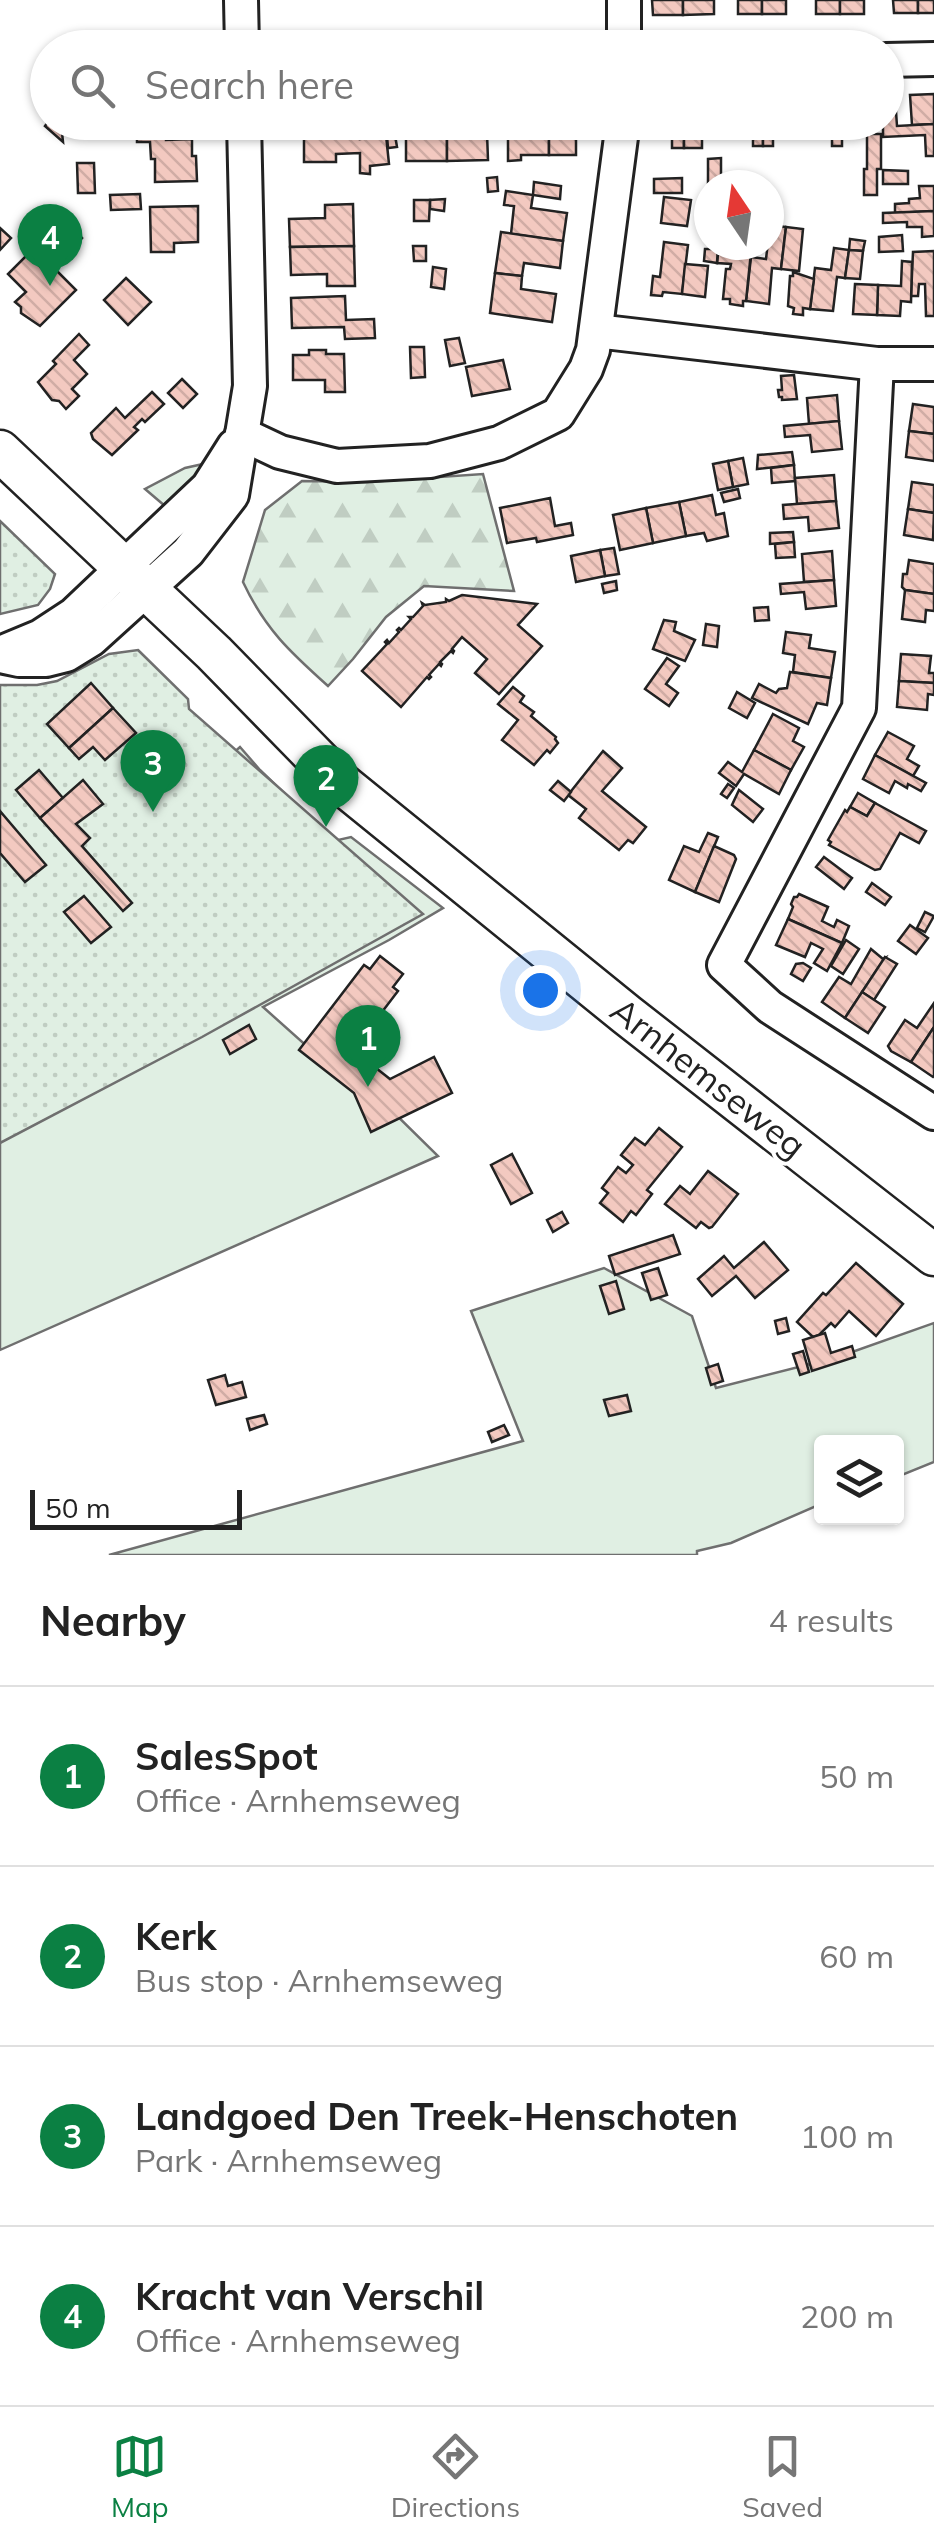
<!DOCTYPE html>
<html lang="en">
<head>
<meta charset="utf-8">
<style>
  body { margin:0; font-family:Mulish,sans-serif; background:#f6f6f6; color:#222 }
  .controls { position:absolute; right:30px; bottom:30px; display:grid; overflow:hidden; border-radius:10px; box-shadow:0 2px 8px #0004 }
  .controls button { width:90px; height:90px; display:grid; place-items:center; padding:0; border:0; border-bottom:2px solid #e0e0e0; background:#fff; color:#222; font:50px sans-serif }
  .compass { position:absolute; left:694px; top:170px; width:90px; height:90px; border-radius:50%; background:#fff; box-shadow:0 2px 8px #0004; rotate:347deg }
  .scale { position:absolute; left:30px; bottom:25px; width:212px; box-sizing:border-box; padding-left:10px; border:5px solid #222; border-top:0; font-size:28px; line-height:35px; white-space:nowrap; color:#222; -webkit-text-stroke:8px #fff; paint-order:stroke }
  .you { position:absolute; left:540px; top:990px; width:35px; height:35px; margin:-25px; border:8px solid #fff; border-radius:50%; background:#1a73e8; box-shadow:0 0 0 15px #1a73e833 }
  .badge { display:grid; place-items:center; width:65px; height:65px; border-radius:50%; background:#0b8043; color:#fff; font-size:32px; font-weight:700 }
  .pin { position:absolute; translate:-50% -82px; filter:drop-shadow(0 2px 5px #0008) }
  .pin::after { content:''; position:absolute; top:52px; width:35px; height:30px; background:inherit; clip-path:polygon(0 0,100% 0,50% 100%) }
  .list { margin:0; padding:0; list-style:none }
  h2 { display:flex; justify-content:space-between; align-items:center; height:130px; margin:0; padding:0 40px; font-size:42px }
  h2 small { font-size:32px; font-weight:400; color:#767676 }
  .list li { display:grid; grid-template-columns:65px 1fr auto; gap:30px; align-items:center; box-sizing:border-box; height:180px; padding:0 40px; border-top:2px solid #e0e0e0 }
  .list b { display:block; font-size:38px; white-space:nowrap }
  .list p { margin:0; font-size:32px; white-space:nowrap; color:#767676 }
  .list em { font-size:32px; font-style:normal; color:#767676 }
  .icon { flex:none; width:55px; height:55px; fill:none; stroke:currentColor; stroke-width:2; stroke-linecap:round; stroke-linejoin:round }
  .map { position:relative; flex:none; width:934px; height:1555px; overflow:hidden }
  .search { position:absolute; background:#fff; box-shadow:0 2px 8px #0004; left:30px; right:30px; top:30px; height:110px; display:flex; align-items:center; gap:25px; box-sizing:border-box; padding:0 35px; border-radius:55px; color:#767676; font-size:38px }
  .sheet { height:850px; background:#fff }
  nav { display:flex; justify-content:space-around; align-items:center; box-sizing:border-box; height:140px; border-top:2px solid #e0e0e0; background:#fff; font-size:28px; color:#767676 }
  nav a { display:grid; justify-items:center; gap:5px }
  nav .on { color:#0b8043 }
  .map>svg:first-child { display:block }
</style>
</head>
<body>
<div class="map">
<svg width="934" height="1555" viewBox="0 0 934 1555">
  <defs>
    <pattern id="forest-firs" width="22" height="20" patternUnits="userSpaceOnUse" patternTransform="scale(2.5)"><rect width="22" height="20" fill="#e0efe3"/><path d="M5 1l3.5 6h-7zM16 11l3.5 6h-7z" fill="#c0cdc2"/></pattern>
    <pattern id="park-dots" width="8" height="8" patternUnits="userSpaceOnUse" patternTransform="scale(2.5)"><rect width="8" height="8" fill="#e0efe3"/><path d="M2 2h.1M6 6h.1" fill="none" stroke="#c0cdc2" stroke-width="1.8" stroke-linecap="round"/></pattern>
    <pattern id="building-back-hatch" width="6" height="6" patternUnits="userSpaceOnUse" patternTransform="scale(2.5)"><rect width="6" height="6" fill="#f3c9c0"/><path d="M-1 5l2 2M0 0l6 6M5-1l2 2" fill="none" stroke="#d0aca5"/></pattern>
  </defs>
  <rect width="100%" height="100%" fill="#fff"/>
  <g fill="#e0efe3" stroke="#6f6f6f" stroke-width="2.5">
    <polygon points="212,462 165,506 145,489 185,468"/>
    <polygon points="240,747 260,770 334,841 351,837 443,908 389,940 263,1007 329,1066 377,1096 438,1156 0,1350 0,951 108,864"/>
    <polygon points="604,1268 692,1316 716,1388 838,1357 934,1323 934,1462 897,1477 896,1442 822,1442 821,1504 731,1543 697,1551 697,1555 109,1555 523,1441 471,1311"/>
  </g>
  <path fill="url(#forest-firs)" stroke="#6f6f6f" stroke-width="2.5" d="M483,474l31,117 -90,-5 -38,31 -33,42 -25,27c-38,-34 -63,-57 -85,-104l22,-72 37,-29 64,1z"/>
  <g fill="url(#park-dots)" stroke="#6f6f6f" stroke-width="2.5">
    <polygon points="0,521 55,574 50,589 38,605 0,614"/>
    <polygon points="138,650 188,699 189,709 423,914 202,1037 0,1143 0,685 37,685 57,681 109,654"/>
  </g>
  <g fill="url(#building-back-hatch)" stroke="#222" stroke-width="2.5">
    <polygon points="652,0 683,0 683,15 653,15"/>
    <polygon points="683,0 714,0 714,14 683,15"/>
    <rect x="738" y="0" width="24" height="14"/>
    <rect x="762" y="0" width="24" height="14"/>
    <rect x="816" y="0" width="24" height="14"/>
    <rect x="840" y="0" width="24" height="14"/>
    <polygon points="893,0 918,0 918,13 894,13"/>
    <rect x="918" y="0" width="16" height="13"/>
    <polygon points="934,94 934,124 912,125 910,95"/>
    <polygon points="886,97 895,97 897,126 934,124 934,156 926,156 925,135 883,137 883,122 886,122"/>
    <polygon points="48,122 61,122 63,142 45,126"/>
    <polygon points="321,122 360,122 360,139 386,135 389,164 370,166 370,174 360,173 360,153 336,154 336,162 304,162 304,126 321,127"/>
    <polygon points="419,122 447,122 447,161 406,161 406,133 419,133"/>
    <polygon points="447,122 474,122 474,132 487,133 488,160 447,161"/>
    <polygon points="521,122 549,122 549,155 521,155 521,160 508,161 508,132 521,132"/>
    <rect x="549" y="122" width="27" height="33"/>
    <polygon points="667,122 684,122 684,148 672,148 672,134 667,134"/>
    <rect x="684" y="122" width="18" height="26"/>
    <polygon points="166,127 166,140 192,139 192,156 196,156 197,181 155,182 155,159 151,159 150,142 137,142 137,128"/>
    <rect x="832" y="131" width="10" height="15"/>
    <rect x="753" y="132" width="10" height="14"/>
    <rect x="763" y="132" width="10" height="14"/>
    <polygon points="867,134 881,134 881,169 877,169 877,195 864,195 864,169 867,169"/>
    <polygon points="395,135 397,147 388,148 387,136"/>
    <polygon points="721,158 721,185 709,185 708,191 708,159"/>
    <polygon points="77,163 94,163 95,193 78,193"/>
    <polygon points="883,170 908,171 908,184 883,184"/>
    <polygon points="497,177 498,191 488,192 487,178"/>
    <polygon points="682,178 682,193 654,193 654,179"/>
    <polygon points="534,182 561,186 560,199 533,195"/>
    <polygon points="919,186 934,186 934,211 895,213 895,204 909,203 909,199 920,198"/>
    <polygon points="506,191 533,195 531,208 567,213 563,241 511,234 514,206 504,205"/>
    <polygon points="140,194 141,209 111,210 110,195"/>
    <polygon points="664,197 691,200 687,226 661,223"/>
    <polygon points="445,199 444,211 430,209 430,200"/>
    <polygon points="414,200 430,200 429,221 414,221"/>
    <polygon points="353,204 354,246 290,247 289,219 325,218 325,205"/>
    <polygon points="198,206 198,242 174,243 174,252 151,252 150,207"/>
    <polygon points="52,209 82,238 63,259 33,229"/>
    <polygon points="934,211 934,236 922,237 922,227 907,227 907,222 883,223 883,213"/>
    <polygon points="770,225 786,227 781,269 772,268 769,304 746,301 751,257 766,259"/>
    <polygon points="786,227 803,229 799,271 781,269"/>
    <polygon points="0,228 11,238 0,250"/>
    <polygon points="501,232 563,241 560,268 524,263 522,276 495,273"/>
    <polygon points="902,235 903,251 879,252 879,237"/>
    <polygon points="850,239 865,241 863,251 849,250"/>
    <polygon points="664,242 688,245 682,294 663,292 662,296 651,295 653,276 660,277"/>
    <polygon points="719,245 733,245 733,249 751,252 746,301 743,301 743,306 730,304 730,299 723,299 726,269 730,269 731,264 717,263"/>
    <polygon points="354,246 355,286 327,286 327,274 291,275 290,247"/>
    <polygon points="413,246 426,246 426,261 414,261"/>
    <polygon points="712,246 718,246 717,263 704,261 705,249 712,249"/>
    <polygon points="834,248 849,250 845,278 837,277 833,311 810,309 815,268 831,270"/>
    <polygon points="849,250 863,251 860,279 845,278"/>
    <polygon points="934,251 934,316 926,316 925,284 919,284 918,296 911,296 913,252"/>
    <polygon points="28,254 45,272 52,266 76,290 40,326 21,313 21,307 15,302 26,292 8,274"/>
    <polygon points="902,261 912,262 911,302 901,301 900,316 877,315 878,285 901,286"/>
    <polygon points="685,264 708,266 705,297 682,294"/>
    <polygon points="433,267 446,269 444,289 431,287"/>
    <polygon points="793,272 814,279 810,309 803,308 803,315 793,314 794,308 788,306 790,276 793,276"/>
    <polygon points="495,273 522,276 521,289 556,294 552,322 490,313"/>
    <polygon points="126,278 151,302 128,325 104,300"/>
    <polygon points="855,284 878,285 877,315 853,314"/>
    <polygon points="345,296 346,320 374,319 375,338 345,339 344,327 292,328 291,298"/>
    <polygon points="79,334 89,345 74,360 87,374 72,389 79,396 66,409 59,401 52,400 38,382 56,364 53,361"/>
    <polygon points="459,338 465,363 450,366 445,340"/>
    <polygon points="410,347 424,347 425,377 411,378"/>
    <polygon points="309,350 326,350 326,354 344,354 345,392 325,392 325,380 293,380 293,355 309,355"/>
    <polygon points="503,360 510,389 472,396 466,367"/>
    <polygon points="794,375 797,399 782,400 782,397 779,397 778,390 782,390 781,376"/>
    <polygon points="182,379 197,394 183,408 168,393"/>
    <polygon points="152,392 164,404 145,422 142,419 134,427 138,430 112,455 93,439 91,433 116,408 125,418"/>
    <polygon points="837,395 839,421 809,424 807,398"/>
    <polygon points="913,404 934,407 934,434 909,431"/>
    <polygon points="839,421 842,449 812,452 810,435 785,437 784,426"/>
    <polygon points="909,431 934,434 934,461 906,457"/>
    <polygon points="792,452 794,465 757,469 758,455"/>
    <polygon points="743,458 748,484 733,487 728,461"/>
    <polygon points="728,461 733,487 718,490 713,464"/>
    <polygon points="794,465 795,481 772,483 771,468"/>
    <polygon points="834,475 836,501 797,504 795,478"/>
    <polygon points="912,482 934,485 934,513 908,509"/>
    <polygon points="738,489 740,498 724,502 721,493"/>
    <polygon points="712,495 716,515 724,513 728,536 707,541 704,533 686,536 679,502"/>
    <polygon points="550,498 555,526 571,523 573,535 537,542 536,538 507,543 500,508"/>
    <polygon points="836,501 839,528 809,531 808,517 784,519 783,505"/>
    <polygon points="679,502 686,536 653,543 646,508"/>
    <polygon points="646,508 653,543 620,550 613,515"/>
    <polygon points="908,509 934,513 933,540 904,535"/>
    <polygon points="793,532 794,542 770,544 770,533"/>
    <polygon points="794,542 795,557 776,558 775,544"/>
    <polygon points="614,548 619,574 605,576 600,550"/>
    <polygon points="600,550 605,576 576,582 571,556"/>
    <polygon points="832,551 834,580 804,582 802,554"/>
    <polygon points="909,560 934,564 934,594 905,590 902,587 903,574 907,574"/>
    <polygon points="834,580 836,606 806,609 804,592 781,594 780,584"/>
    <polygon points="616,581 617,590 604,593 602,584"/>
    <polygon points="905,590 934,594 934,611 926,610 925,622 902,619"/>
    <polygon points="462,595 537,604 518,625 542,646 499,694 475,673 487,659 462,637 452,649 454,651 453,653 451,651 440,662 442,664 441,666 439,664 429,675 431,677 429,679 427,677 401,707 362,671 387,644 385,642 387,640 389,643 399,632 397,630 399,628 401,630 411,619 409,617 413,617 423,606 422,603 425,605 446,602 446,599 449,601"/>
    <polygon points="768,607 769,620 755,621 754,608"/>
    <polygon points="664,620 676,622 674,631 695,640 685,661 653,649"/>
    <polygon points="706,624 719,626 717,647 703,645"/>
    <polygon points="786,632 811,635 809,648 835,652 831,678 793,672 795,655 783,653"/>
    <polygon points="901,654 931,656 929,673 934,673 934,683 899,681"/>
    <polygon points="667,658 679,666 666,684 678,693 669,706 645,689"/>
    <polygon points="790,672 831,678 827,705 817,703 808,724 752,698 759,684 776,693 779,689 787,688"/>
    <polygon points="899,681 934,683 934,695 928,694 927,710 897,707"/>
    <polygon points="91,683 113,708 69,748 47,724"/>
    <polygon points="513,687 524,696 520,702 534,712 531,716 556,737 555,739 558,743 550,753 547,750 534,765 502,740 518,720 498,704"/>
    <polygon points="737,692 755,703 747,718 729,708"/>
    <polygon points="113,708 136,733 105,760 93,747 79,759 69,748"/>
    <polygon points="773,714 799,728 793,741 804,747 791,770 754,750"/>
    <polygon points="888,732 914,746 907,759 919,766 913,776 875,755"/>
    <polygon points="754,750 791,770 779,794 744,774 736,786 719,773 728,762 742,772"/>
    <polygon points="603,751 622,768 602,791 646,827 633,843 628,840 619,850 579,818 586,809 568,795"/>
    <polygon points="875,755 926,783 921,791 908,784 907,788 895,781 889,793 863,779"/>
    <polygon points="39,770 63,798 40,818 16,790"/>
    <polygon points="83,780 103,804 76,824 90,838 82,846 132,903 123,911 40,818"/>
    <polygon points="558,781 571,792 564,801 550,790"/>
    <polygon points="728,784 734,788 727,798 721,794"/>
    <polygon points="739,790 763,809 753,822 732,805"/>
    <polygon points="858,793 875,803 867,816 850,807"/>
    <polygon points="875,803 926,831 919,843 900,833 880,869 875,870 829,845 831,842 828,840 845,810 847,812 850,807 867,816"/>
    <polygon points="0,811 46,865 25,882 0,853"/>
    <polygon points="708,833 718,837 695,892 669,880 684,846 699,852"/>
    <polygon points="714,846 734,855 736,859 719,902 695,892"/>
    <polygon points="824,857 852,878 844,889 816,867"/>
    <polygon points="872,883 891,897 885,905 866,892"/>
    <polygon points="799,894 828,907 822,921 834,927 837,920 849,926 842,943 788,919 793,907 791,904 794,897 797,897"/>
    <polygon points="84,896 111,927 91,943 64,912"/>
    <polygon points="925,912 934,916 925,932 917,928"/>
    <polygon points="788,919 842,943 827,971 814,963 823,949 811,943 805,957 776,945"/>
    <polygon points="910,925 928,938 916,954 898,941"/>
    <polygon points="846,940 859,949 843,974 831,966"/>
    <polygon points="871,949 883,959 885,958 845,1018 822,1002 839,977 851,984"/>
    <polygon points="380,956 403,974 393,987 398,991 353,1050 390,1079 434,1057 452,1093 371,1132 354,1093 299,1050 364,965 370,969"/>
    <polygon points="885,957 897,964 874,1000 862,992"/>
    <polygon points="803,963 811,968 803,981 791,974 796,964"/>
    <polygon points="862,992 885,1007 868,1033 845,1018"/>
    <polygon points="934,1003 934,1027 911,1062 891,1051 888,1046 905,1020 917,1028"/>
    <polygon points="249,1025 256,1039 230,1054 223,1040"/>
    <polygon points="934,1027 934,1076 933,1077 911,1062"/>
    <polygon points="659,1128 682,1147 647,1190 652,1194 636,1215 631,1211 623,1222 600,1203 608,1193 602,1188 618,1167 626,1173 633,1165 621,1155 635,1138 645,1145"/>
    <polygon points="512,1154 532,1193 511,1204 491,1165"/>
    <polygon points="708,1171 738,1194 712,1227 709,1228 701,1222 696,1228 665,1204 680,1186 690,1194"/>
    <polygon points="562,1212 568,1223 553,1232 547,1220"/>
    <polygon points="673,1235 680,1254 615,1275 609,1256"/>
    <polygon points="764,1242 788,1270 755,1298 736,1276 712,1296 698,1279 724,1256 734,1268"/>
    <polygon points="856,1263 903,1304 876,1336 849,1311 835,1327 831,1323 819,1335 813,1337 797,1322 823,1293 826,1295"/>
    <polygon points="658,1268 667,1295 651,1300 642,1273"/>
    <polygon points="616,1281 624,1309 609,1314 600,1286"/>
    <polygon points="786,1318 789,1331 778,1334 775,1321"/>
    <polygon points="825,1333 831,1353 852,1346 855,1357 812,1371 803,1340"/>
    <polygon points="803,1351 809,1372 800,1375 793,1354"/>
    <polygon points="718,1364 723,1381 711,1385 706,1368"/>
    <polygon points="225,1375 228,1386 242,1382 246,1397 216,1405 208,1380"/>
    <polygon points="627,1395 631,1411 609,1416 604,1400"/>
    <polygon points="264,1415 267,1424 250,1430 247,1419"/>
    <polygon points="504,1425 509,1435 492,1442 488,1432"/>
  </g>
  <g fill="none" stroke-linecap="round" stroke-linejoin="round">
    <defs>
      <g id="minor">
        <polyline points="241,0 242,48"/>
        <polyline points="624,48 624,0"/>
        <polyline points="886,60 934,59"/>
        <polyline points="596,331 877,364 934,364"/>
        <polyline points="877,364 859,708 724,965 770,1007 934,1113"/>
        <polyline points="242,434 280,452 337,466 430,461 499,443 558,414 586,369 593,350 623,122"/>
        <polyline points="0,653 41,636 73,615 208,487 234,446"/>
        <polyline points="0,656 19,660 46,660 66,655 92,639 188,552 232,495 250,386 244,122"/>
      </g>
      <polyline id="major" points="0,451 214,653 342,784 627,1015 934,1255"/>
    </defs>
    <use href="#minor" stroke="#222" stroke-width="38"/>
    <use href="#major" stroke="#222" stroke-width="45"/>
    <use href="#minor" stroke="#fff" stroke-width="32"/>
    <use href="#major" stroke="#fff" stroke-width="40"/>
  </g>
  <g text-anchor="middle" stroke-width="8" stroke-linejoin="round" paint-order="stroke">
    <g font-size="35" fill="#222" stroke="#fff">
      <text transform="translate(708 1078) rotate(38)" y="12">Arnhemseweg</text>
    </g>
  </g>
</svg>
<div class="controls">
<button><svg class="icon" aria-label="layers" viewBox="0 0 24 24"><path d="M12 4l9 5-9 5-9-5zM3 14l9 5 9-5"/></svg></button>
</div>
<svg class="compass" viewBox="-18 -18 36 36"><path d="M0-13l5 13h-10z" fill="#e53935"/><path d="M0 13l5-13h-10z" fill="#767676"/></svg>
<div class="scale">50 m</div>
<div class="you"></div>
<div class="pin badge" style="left:368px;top:1087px">1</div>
<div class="pin badge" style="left:326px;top:827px">2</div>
<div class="pin badge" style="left:153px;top:812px">3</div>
<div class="pin badge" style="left:50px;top:286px">4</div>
<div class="search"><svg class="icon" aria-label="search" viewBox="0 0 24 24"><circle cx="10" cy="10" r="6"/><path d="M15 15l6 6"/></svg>Search here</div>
</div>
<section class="sheet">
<h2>Nearby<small>4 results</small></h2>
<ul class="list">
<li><span class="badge">1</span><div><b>SalesSpot</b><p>Office · Arnhemseweg</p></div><em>50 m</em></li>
<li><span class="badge">2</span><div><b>Kerk</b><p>Bus stop · Arnhemseweg</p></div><em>60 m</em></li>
<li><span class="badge">3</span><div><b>Landgoed Den Treek-Henschoten</b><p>Park · Arnhemseweg</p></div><em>100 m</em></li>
<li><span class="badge">4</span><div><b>Kracht van Verschil</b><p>Office · Arnhemseweg</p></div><em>200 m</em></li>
</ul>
</section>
<nav>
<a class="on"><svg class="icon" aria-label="map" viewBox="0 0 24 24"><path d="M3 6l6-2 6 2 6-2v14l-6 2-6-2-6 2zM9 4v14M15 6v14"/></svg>Map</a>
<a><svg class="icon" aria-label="directions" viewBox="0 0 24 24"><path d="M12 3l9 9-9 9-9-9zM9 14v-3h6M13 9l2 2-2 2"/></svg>Directions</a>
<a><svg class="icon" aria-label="saved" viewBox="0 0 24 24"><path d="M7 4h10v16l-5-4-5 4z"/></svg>Saved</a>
</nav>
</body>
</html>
